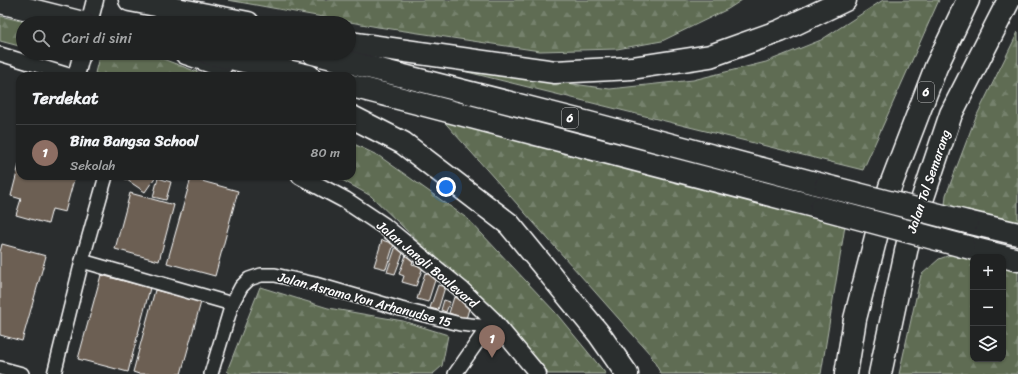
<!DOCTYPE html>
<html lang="id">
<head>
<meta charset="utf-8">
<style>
  body { margin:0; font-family:Sriracha,sans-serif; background:#2d2f2f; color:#f1f3f6 }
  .controls { position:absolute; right:12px; bottom:12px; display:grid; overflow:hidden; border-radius:8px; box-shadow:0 1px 3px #0004 }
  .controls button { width:36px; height:36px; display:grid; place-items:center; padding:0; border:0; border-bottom:1px solid #3d3f40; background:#202222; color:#f1f3f6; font:20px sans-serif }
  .you { position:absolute; left:446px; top:187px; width:14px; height:14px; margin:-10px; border:3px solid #fff; border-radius:50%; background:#1a73e8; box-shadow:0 0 0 6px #1a73e833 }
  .badge { display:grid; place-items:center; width:26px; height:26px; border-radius:50%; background:#bca0f2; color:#fff; font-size:13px; font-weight:700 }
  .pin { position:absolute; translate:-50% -33px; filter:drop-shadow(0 1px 2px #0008) }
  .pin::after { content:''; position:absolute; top:21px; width:14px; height:12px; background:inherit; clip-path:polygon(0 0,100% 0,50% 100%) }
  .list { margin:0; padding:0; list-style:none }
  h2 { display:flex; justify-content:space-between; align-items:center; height:52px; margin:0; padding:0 16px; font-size:17px }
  h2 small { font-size:13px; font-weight:400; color:#a2a4a5 }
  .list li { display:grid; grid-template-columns:26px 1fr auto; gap:12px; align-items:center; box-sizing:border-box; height:56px; padding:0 16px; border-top:1px solid #3d3f40 }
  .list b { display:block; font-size:15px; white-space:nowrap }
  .list p { margin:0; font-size:13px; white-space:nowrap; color:#a2a4a5 }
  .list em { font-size:13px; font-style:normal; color:#a2a4a5 }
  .icon { flex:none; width:22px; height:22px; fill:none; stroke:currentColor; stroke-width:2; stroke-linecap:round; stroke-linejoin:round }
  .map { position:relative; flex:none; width:1018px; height:374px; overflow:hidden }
  .search { position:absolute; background:#202222; box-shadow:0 1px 3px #0004; left:16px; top:16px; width:340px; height:44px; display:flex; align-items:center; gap:10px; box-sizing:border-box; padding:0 14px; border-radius:22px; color:#a2a4a5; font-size:15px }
  .panel { position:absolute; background:#202222; box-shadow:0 1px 3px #0004; left:16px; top:72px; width:340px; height:108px; border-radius:12px }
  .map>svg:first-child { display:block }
</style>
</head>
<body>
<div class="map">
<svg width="1018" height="374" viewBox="0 0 1018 374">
  <defs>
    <pattern id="forest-firs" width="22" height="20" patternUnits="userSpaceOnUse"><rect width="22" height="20" fill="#5e6c53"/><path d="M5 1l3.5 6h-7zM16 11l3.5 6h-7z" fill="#76826d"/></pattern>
  </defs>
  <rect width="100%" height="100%" fill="#2a2d2e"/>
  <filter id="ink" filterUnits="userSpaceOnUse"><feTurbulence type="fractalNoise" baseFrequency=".025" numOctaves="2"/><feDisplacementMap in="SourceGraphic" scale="8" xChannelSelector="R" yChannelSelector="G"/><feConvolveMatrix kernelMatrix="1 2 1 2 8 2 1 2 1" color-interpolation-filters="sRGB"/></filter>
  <g filter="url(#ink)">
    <g fill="url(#forest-firs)" stroke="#aeb6a9">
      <polygon points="228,0 742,0 728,9 662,41 617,49 540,51 378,27"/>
      <polygon points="883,0 939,0 863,170 447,67 610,89 693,80 766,62 821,40"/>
      <polygon points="0,16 30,23 23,23 23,47 0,41"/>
      <polygon points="1018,32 1018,226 945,205 946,195 975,119"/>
      <polygon points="100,53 147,53 208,76 102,76 95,73"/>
      <polygon points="440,117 845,226 821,374 661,374 650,354"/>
      <polygon points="352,143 379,156 468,219 555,312 606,374 548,374 525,345 371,196 335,176 352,176"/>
      <polygon points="953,254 973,259 973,359 1003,359 1003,265 1018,269 1018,374 899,374 921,275 939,259"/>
      <polygon points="260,287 328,308 403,321 448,335 442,366 433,374 231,374 227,371"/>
    </g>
    <g fill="#6c5f53" stroke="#fff">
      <polygon points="20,161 20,176 75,176 65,212 52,209 48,224 16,215 21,199 11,196"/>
      <polygon points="121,176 156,176 145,192"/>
      <polygon points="158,178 171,182 166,200 153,197"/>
      <polygon points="191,178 238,191 215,276 167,263"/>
      <polygon points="130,193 174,205 159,261 115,249"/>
      <polygon points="382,240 394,244 386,269 374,266"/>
      <polygon points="2,244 46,256 22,341 0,335 0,252"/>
      <polygon points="396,246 405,248 395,274 387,272"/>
      <polygon points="406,255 414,258 412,264 423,267 416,286 402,282 404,276 399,274"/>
      <polygon points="425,273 436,277 428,302 417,299"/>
      <polygon points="101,275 150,288 128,372 78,359"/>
      <polygon points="438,285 445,287 438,310 430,308"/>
      <polygon points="155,290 201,302 181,374 139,374 133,372"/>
      <polygon points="454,297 471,302 466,319 449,313"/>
      <polygon points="444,300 450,302 446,312 441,310"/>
    </g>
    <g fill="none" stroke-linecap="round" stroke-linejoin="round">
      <defs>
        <g id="minor">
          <polyline points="0,54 72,76"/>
          <polyline points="82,261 232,304"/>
          <polyline points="0,368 22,374"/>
          <polyline points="54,374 82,261 106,176"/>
          <polyline points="211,374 232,304 241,287 249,279 261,275 275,275 315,284 401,309 460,324 489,327"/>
          <polyline points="455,374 492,321"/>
        </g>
        <g id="tertiary">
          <polyline points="89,23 95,0"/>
          <polyline points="76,76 82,53"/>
          <polyline points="300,176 345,200 384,226 462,290 493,320 538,374"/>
        </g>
        <g id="motorway">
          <polyline points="130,0 248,23"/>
          <polyline points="0,2 83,23"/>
          <polyline points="349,43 555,72 632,68 710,56 780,31 845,0"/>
          <polyline points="186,53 221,65"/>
          <polyline points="208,53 309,76"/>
          <polyline points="313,53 589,123 826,186"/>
          <polyline points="352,86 821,208"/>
          <polyline points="352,117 403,143 509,224 599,334 627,374"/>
          <polyline points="967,222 1018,234"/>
          <polyline points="963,246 1018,260"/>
          <polyline points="846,374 855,319 877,233 890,187 936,67 968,0"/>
          <polyline points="880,374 908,242 951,114 1009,0"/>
        </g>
      </defs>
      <use href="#minor" stroke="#fff" stroke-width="16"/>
      <use href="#tertiary" stroke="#fff" stroke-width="19"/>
      <use href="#motorway" stroke="#fff" stroke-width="25"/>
      <use href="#minor" stroke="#2a2d2e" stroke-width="13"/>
      <use href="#tertiary" stroke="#2a2d2e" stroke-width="16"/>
      <use href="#motorway" stroke="#2a2d2e" stroke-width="22"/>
      <defs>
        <g id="motorway-bridge">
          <polyline points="826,186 967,222"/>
          <polyline points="821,208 963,246"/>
        </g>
      </defs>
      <use href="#motorway-bridge" stroke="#fff" stroke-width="25" stroke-linecap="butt"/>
      <use href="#motorway-bridge" stroke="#2a2d2e" stroke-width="22"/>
    </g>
  </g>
  <g text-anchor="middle" stroke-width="3" stroke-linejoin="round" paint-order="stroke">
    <g fill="#2a2d2e" stroke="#bfc0c0" stroke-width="1">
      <rect x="918" y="82" width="16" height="20" rx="3"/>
      <rect x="562" y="108" width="16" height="20" rx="3"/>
    </g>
    <g font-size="12" font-weight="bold" fill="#fff">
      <text x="926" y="96">6</text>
      <text x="570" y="122">6</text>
    </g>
    <g font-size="13" fill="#fff" stroke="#2a2d2e">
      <text transform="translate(928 181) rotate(-71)" y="5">Jalan Tol Semarang</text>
      <text transform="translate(428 264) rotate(40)" y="5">Jalan Jangli Boulevard</text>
      <text transform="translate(365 299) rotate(15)" y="5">Jalan Asrama Yon Arhanudse 15</text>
    </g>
  </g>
</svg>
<div class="controls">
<button>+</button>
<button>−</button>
<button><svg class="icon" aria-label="layers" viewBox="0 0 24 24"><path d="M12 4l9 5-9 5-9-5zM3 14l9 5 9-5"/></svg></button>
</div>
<div class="you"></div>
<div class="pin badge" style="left:492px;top:358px;background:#8d6e63">1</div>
<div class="search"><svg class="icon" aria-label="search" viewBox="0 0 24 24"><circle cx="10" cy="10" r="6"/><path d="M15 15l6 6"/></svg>Cari di sini</div>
<section class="panel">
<h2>Terdekat<small></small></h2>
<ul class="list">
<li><span class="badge" style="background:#8d6e63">1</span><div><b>Bina Bangsa School</b><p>Sekolah</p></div><em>80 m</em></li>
</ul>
</section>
</div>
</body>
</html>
